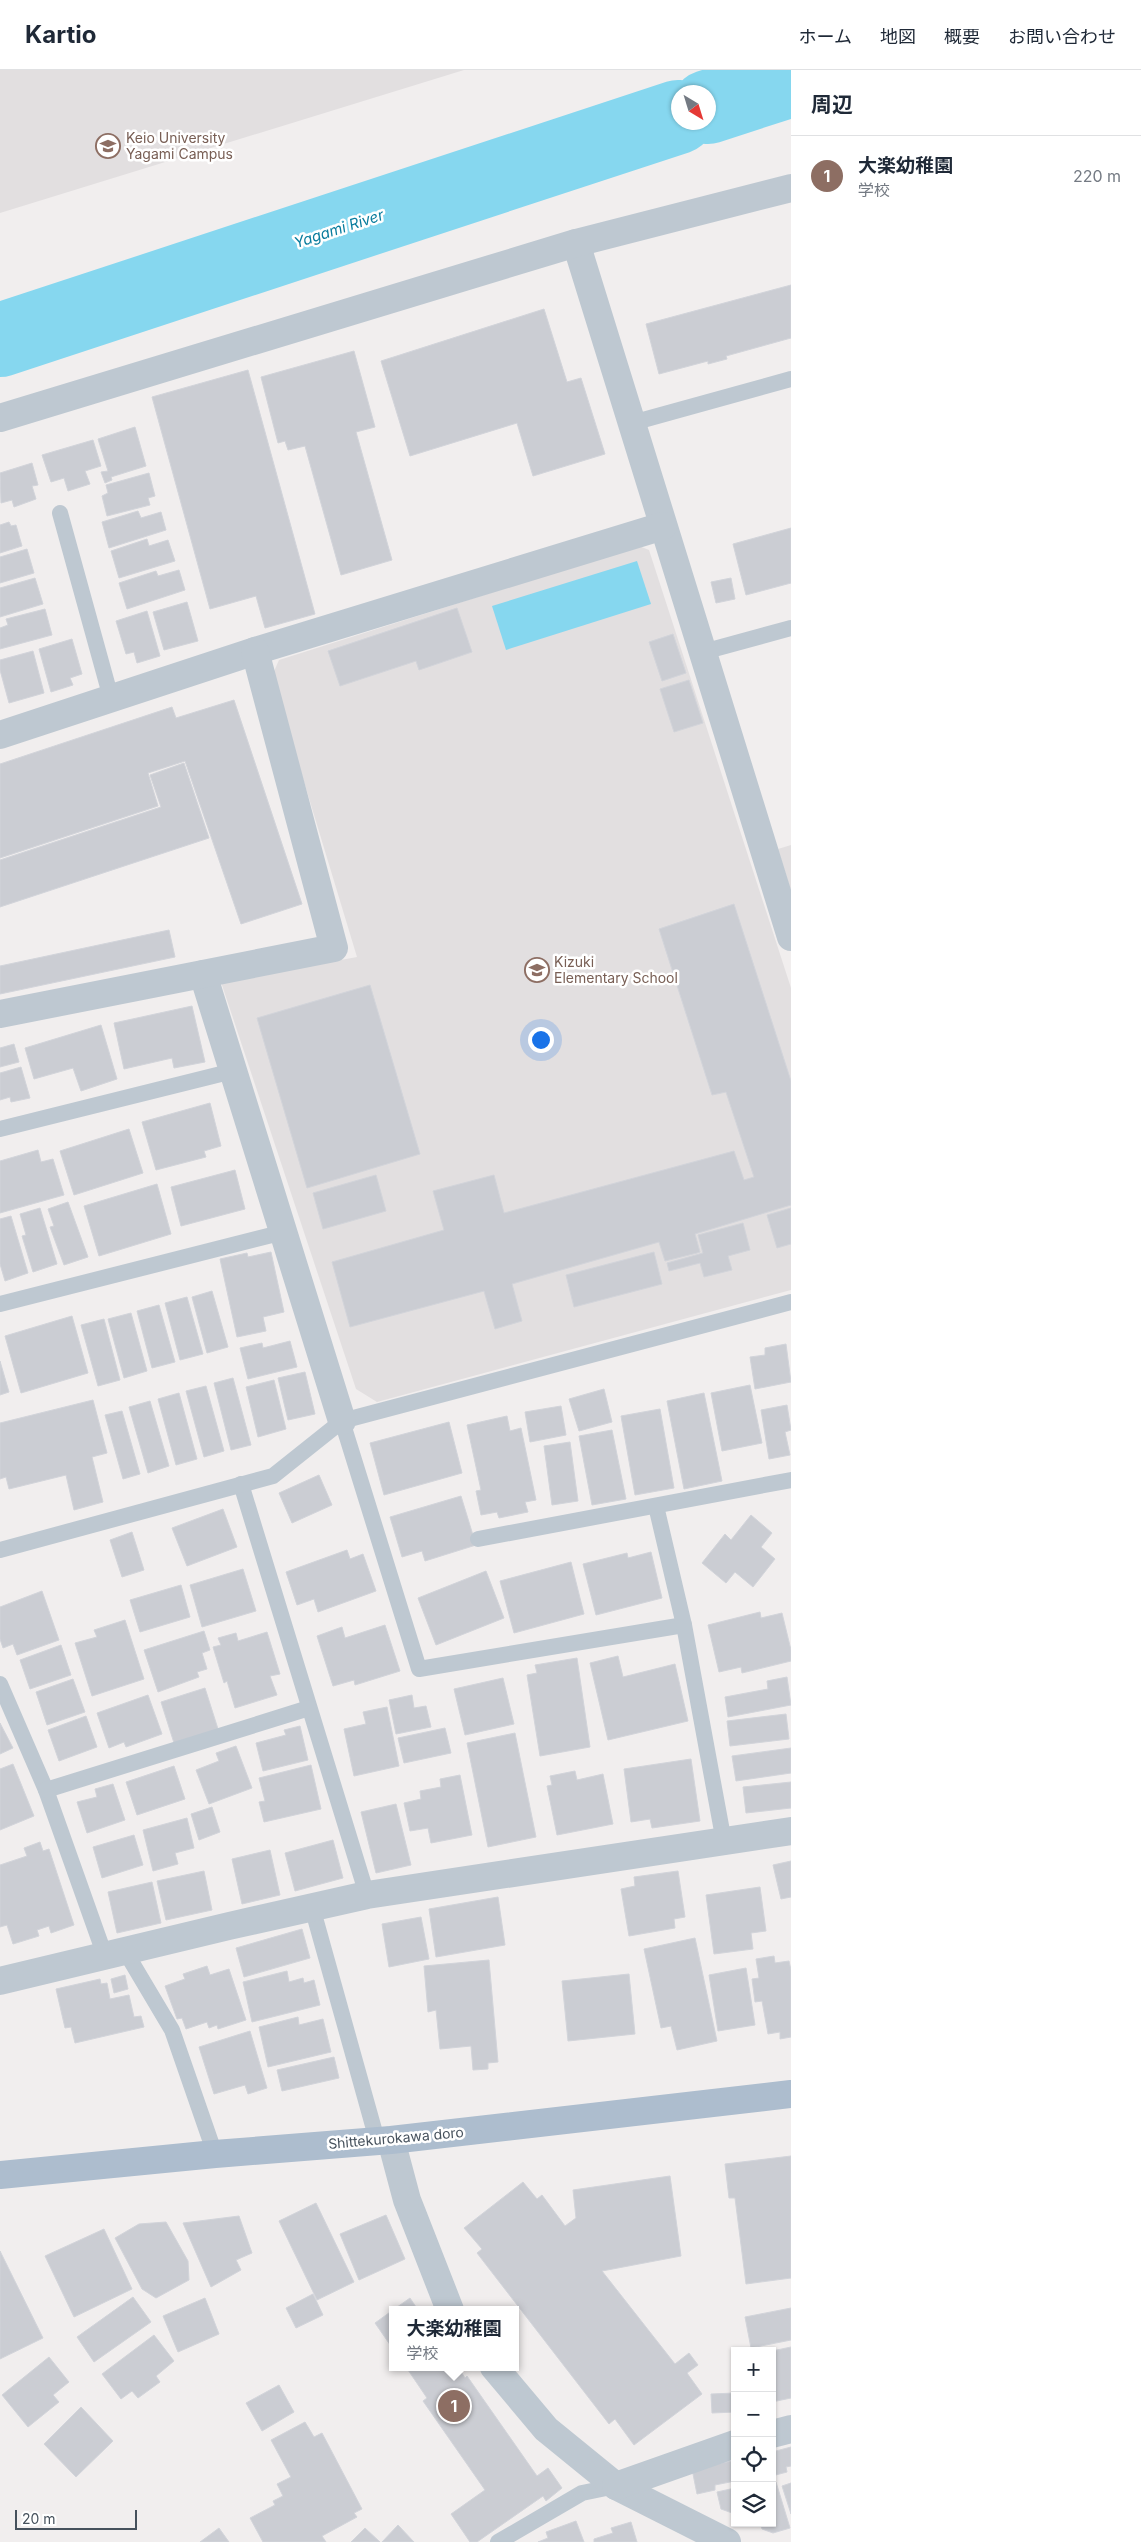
<!DOCTYPE html>
<html lang="ja">
<head>
<meta charset="utf-8">
<style>
  body { margin:0; font-family:Inter,"Noto Sans JP",sans-serif; background:#f2f2f3; color:#1f2937 }
  .controls { position:absolute; right:15px; bottom:15px; display:grid; overflow:hidden; border-radius:0px; box-shadow:0 1px 4px #0004 }
  .controls button { width:45px; height:45px; display:grid; place-items:center; padding:0; border:0; border-bottom:1px solid #e0e1e3; background:#fff; color:#1f2937; font:25px sans-serif }
  .compass { position:absolute; left:671px; top:15px; width:45px; height:45px; border-radius:50%; background:#fff; box-shadow:0 1px 4px #0004; rotate:142deg }
  .scale { position:absolute; left:15px; bottom:12px; width:122px; box-sizing:border-box; padding-left:5px; border:2px solid #46515c; border-top:0; font-size:14px; line-height:18px; white-space:nowrap; color:#46515c; -webkit-text-stroke:4px #fff; paint-order:stroke }
  .you { position:absolute; left:540px; top:969px; width:18px; height:18px; margin:-12px; border:4px solid #fff; border-radius:50%; background:#1a73e8; box-shadow:0 0 0 8px #1a73e833 }
  .badge { display:grid; place-items:center; width:32px; height:32px; border-radius:50%; background:#1a73e8; color:#fff; font-size:16px; font-weight:700 }
  .pin { position:absolute; translate:-50% -50%; border:2px solid #fff; box-shadow:0 1px 5px #0006 }
  .popup { position:absolute; left:389px; top:2236px; width:130px; height:65px; box-sizing:border-box; display:grid; place-content:center; border-radius:0px; background:#fff; filter:drop-shadow(0 1px 4px #0005); font-size:16px; white-space:nowrap; color:#747a83 }
  .popup b { font-size:19px; color:#1f2937 }
  .popup::after { content:''; position:absolute; left:50%; top:100%; margin-left:-10px; border:10px solid transparent; border-top-color:#fff }
  .list { margin:0; padding:0; list-style:none }
  h2 { display:flex; justify-content:space-between; align-items:center; height:65px; margin:0; padding:0 20px; font-size:21px }
  h2 small { font-size:16px; font-weight:400; color:#747a83 }
  .list li { display:grid; grid-template-columns:32px 1fr auto; gap:15px; align-items:center; box-sizing:border-box; height:80px; padding:0 20px; border-top:1px solid #e0e1e3 }
  .list b { display:block; font-size:19px; white-space:nowrap }
  .list p { margin:0; font-size:16px; white-space:nowrap; color:#747a83 }
  .list em { font-size:16px; font-style:normal; color:#747a83 }
  .icon { flex:none; width:28px; height:28px; fill:none; stroke:currentColor; stroke-width:2; stroke-linecap:round; stroke-linejoin:round }
  .map { position:relative; flex:none; width:791px; height:2472px; overflow:hidden }
  header { display:flex; align-items:center; gap:30px; box-sizing:border-box; height:70px; padding:0 25px; background:#fff; border-bottom:1px solid #e0e1e3 }
  header strong { font-size:24px }
  nav { display:flex; gap:28px; margin-inline-start:auto; font-size:18px }
  main { display:flex }
  aside { flex:1; background:#fff }
  .map>svg:first-child { display:block }
</style>
</head>
<body>
<header>
<strong>Kartio</strong>
<nav><a>ホーム</a><a>地図</a><a>概要</a><a>お問い合わせ</a></nav>
</header>
<main>
<div class="map">
<svg width="791" height="2472" viewBox="0 0 791 2472">
  <rect width="100%" height="100%" fill="#f1eeee"/>
  <g fill="#e2dfe0">
    <polygon points="0,0 464,0 0,143"/>
    <polygon points="639,476 649,480 791,918 791,1220 377,1332 356,1319 221,912 357,887 272,606 279,590"/>
    <polygon points="791,775 791,821 778,779"/>
  </g>
  <polygon fill="#86d7ef" points="637,491 651,534 506,580 492,536"/>
  <g fill="none" stroke-linecap="round" stroke-linejoin="round">
    <g stroke="#86d7ef" stroke-width="74">
      <polyline points="708,37 791,10"/>
      <polyline points="0,270 678,47"/>
    </g>
  </g>
  <g fill="#cbcdd3" stroke="#d2d4da">
    <polygon points="791,215 791,268 726,286 727,289 708,294 708,291 659,304 646,254"/>
    <polygon points="544,239 567,312 581,308 605,384 533,406 517,353 410,386 381,291"/>
    <polygon points="354,281 375,357 356,362 392,490 341,505 305,376 288,380 285,371 278,373 261,307"/>
    <polygon points="248,300 315,544 265,558 256,526 210,539 152,327"/>
    <polygon points="135,357 146,396 111,407 112,410 105,413 101,402 108,401 98,369"/>
    <polygon points="93,370 101,396 85,401 90,414 68,421 64,408 51,412 42,385"/>
    <polygon points="32,393 38,415 32,416 36,429 14,437 12,430 1,433 0,403"/>
    <polygon points="149,403 155,426 148,428 150,435 107,446 102,426 108,423 106,415"/>
    <polygon points="138,441 141,448 161,442 166,460 109,478 102,452"/>
    <polygon points="9,452 11,456 16,455 22,476 0,483 0,455"/>
    <polygon points="791,458 791,513 746,525 733,474"/>
    <polygon points="147,469 149,476 168,470 175,491 119,508 111,481"/>
    <polygon points="27,479 34,503 0,513 0,487"/>
    <polygon points="179,500 185,520 127,539 119,513 156,501 158,506"/>
    <polygon points="35,508 43,534 0,547 0,518"/>
    <polygon points="731,508 735,529 716,533 711,512"/>
    <polygon points="187,532 198,571 164,580 153,542"/>
    <polygon points="457,538 472,582 419,600 416,591 340,616 328,581"/>
    <polygon points="45,539 52,565 0,579 0,558 8,555 6,549"/>
    <polygon points="147,541 160,586 137,593 134,582 126,584 116,551"/>
    <polygon points="673,564 686,603 662,611 649,572"/>
    <polygon points="72,569 82,604 70,608 73,615 51,622 39,579"/>
    <polygon points="33,581 44,623 9,633 0,600 0,590"/>
    <polygon points="689,610 703,653 674,662 660,619"/>
    <polygon points="234,630 302,834 241,854 185,691 148,703 158,736 0,788 0,694 172,637 176,648"/>
    <polygon points="184,693 209,768 0,837 0,790 161,737 150,705"/>
    <polygon points="734,834 791,1011 791,1135 695,1164 700,1182 697,1183 665,1191 659,1172 512,1214 522,1251 495,1259 484,1221 350,1257 332,1192 444,1160 433,1121 494,1105 504,1143 734,1081 744,1110 754,1107 726,1022 712,1025 659,859"/>
    <polygon points="169,860 175,887 0,924 0,896"/>
    <polygon points="370,915 420,1084 307,1118 257,948"/>
    <polygon points="192,936 205,992 174,998 172,988 124,999 114,953"/>
    <polygon points="101,955 117,1009 81,1021 73,998 34,1009 25,978"/>
    <polygon points="14,974 19,992 0,997 0,978"/>
    <polygon points="21,997 30,1028 11,1032 10,1027 0,1030 0,1003"/>
    <polygon points="210,1033 221,1076 204,1081 206,1087 156,1100 142,1052"/>
    <polygon points="129,1059 143,1103 74,1125 60,1081"/>
    <polygon points="38,1080 41,1092 53,1089 64,1125 0,1143 0,1091"/>
    <polygon points="235,1100 245,1139 181,1156 171,1117"/>
    <polygon points="376,1105 386,1141 323,1159 313,1123"/>
    <polygon points="157,1114 171,1164 99,1186 84,1136"/>
    <polygon points="68,1132 88,1187 64,1195 50,1157 54,1156 48,1139"/>
    <polygon points="40,1138 57,1194 33,1202 22,1166 26,1165 20,1144"/>
    <polygon points="791,1138 791,1174 777,1178 767,1145"/>
    <polygon points="11,1146 28,1203 5,1211 0,1194 0,1149"/>
    <polygon points="743,1153 750,1180 728,1186 732,1200 704,1207 700,1193 669,1201 667,1193 703,1183 698,1165"/>
    <polygon points="271,1182 284,1242 263,1247 266,1261 237,1267 220,1189 247,1183 248,1187"/>
    <polygon points="654,1182 662,1214 574,1237 566,1205"/>
    <polygon points="212,1221 228,1277 207,1283 192,1227"/>
    <polygon points="187,1227 203,1284 180,1290 165,1233"/>
    <polygon points="159,1235 175,1292 152,1298 137,1241"/>
    <polygon points="131,1243 147,1301 124,1308 108,1249"/>
    <polygon points="72,1246 88,1303 21,1323 5,1266"/>
    <polygon points="104,1249 120,1310 98,1316 81,1255"/>
    <polygon points="290,1271 297,1297 248,1309 240,1278 262,1273 263,1278"/>
    <polygon points="786,1274 791,1312 755,1319 750,1287 765,1285 765,1278"/>
    <polygon points="0,1291 9,1322 0,1325"/>
    <polygon points="305,1302 315,1344 288,1350 278,1308"/>
    <polygon points="233,1308 251,1375 231,1380 214,1313"/>
    <polygon points="274,1310 286,1359 258,1367 246,1317"/>
    <polygon points="750,1315 762,1373 722,1381 711,1323"/>
    <polygon points="206,1316 224,1381 204,1387 186,1321"/>
    <polygon points="604,1319 612,1352 579,1361 569,1329"/>
    <polygon points="179,1323 197,1389 176,1395 158,1329"/>
    <polygon points="704,1323 722,1411 684,1419 667,1331"/>
    <polygon points="93,1330 107,1383 92,1387 103,1432 74,1440 66,1405 9,1419 6,1407 0,1409 0,1353"/>
    <polygon points="150,1331 169,1396 148,1403 129,1337"/>
    <polygon points="787,1335 791,1360 785,1362 790,1385 769,1389 761,1340"/>
    <polygon points="561,1336 566,1365 530,1372 525,1342"/>
    <polygon points="660,1339 674,1418 635,1425 621,1346"/>
    <polygon points="122,1341 140,1404 123,1409 105,1345"/>
    <polygon points="507,1346 510,1361 521,1358 536,1430 525,1432 528,1442 499,1448 497,1442 481,1445 476,1421 481,1420 467,1355"/>
    <polygon points="449,1352 462,1403 384,1425 370,1373"/>
    <polygon points="612,1360 626,1429 592,1435 579,1366"/>
    <polygon points="570,1372 578,1431 552,1435 544,1376"/>
    <polygon points="319,1405 332,1435 292,1453 279,1423"/>
    <polygon points="461,1426 476,1475 425,1491 422,1481 402,1487 390,1447"/>
    <polygon points="223,1439 237,1477 187,1496 172,1458"/>
    <polygon points="751,1445 772,1463 761,1477 775,1489 753,1517 735,1502 726,1513 702,1493 725,1464 731,1470"/>
    <polygon points="132,1462 144,1500 122,1507 110,1470"/>
    <polygon points="347,1480 350,1489 363,1484 376,1521 318,1542 314,1529 297,1535 286,1502"/>
    <polygon points="651,1482 662,1528 596,1545 583,1494 627,1483 628,1488"/>
    <polygon points="571,1492 584,1544 514,1563 500,1511"/>
    <polygon points="243,1499 256,1541 202,1557 190,1515"/>
    <polygon points="486,1501 504,1548 436,1575 418,1528"/>
    <polygon points="181,1515 190,1547 140,1562 130,1530"/>
    <polygon points="42,1521 59,1570 17,1585 13,1574 3,1578 0,1569 0,1537"/>
    <polygon points="760,1542 761,1548 782,1543 791,1580 791,1591 742,1603 741,1597 719,1602 708,1555"/>
    <polygon points="125,1550 144,1609 92,1626 75,1573 97,1567 94,1560"/>
    <polygon points="385,1555 400,1601 355,1615 354,1610 333,1616 317,1566 342,1557 345,1568"/>
    <polygon points="204,1561 210,1580 202,1583 207,1599 197,1602 199,1607 158,1622 144,1580"/>
    <polygon points="267,1562 280,1604 270,1606 277,1625 235,1638 227,1611 224,1613 213,1577 221,1575 218,1568 236,1563 238,1571"/>
    <polygon points="61,1575 71,1605 30,1619 20,1590"/>
    <polygon points="618,1586 623,1607 675,1594 688,1651 608,1670 590,1593"/>
    <polygon points="577,1588 590,1677 540,1686 527,1605 537,1603 535,1595"/>
    <polygon points="787,1607 791,1635 728,1647 725,1627 768,1619 767,1611"/>
    <polygon points="503,1608 514,1654 465,1665 454,1619"/>
    <polygon points="73,1609 85,1642 47,1655 36,1622"/>
    <polygon points="205,1618 218,1659 174,1673 161,1632"/>
    <polygon points="148,1625 162,1664 126,1677 124,1672 109,1678 97,1643"/>
    <polygon points="412,1625 414,1638 426,1636 431,1657 396,1664 389,1630"/>
    <polygon points="387,1637 399,1696 354,1706 344,1659 366,1654 363,1642"/>
    <polygon points="786,1644 789,1669 730,1676 727,1651"/>
    <polygon points="86,1646 97,1677 59,1691 48,1660"/>
    <polygon points="0,1653 13,1678 0,1684"/>
    <polygon points="300,1656 308,1690 263,1701 256,1673 286,1665 284,1660"/>
    <polygon points="445,1658 451,1683 404,1693 398,1668"/>
    <polygon points="515,1663 536,1767 488,1777 467,1673"/>
    <polygon points="236,1676 252,1718 209,1734 196,1700 219,1691 216,1683"/>
    <polygon points="791,1678 791,1703 736,1711 732,1686"/>
    <polygon points="691,1689 700,1751 652,1758 650,1749 631,1752 624,1699"/>
    <polygon points="13,1694 34,1746 0,1760 0,1699"/>
    <polygon points="311,1695 321,1739 264,1752 259,1732 265,1731 259,1708"/>
    <polygon points="174,1696 185,1729 137,1745 126,1712"/>
    <polygon points="575,1701 577,1710 603,1704 613,1754 557,1765 547,1716 552,1715 550,1706"/>
    <polygon points="460,1705 472,1765 431,1773 428,1758 410,1761 404,1733 421,1729 420,1721 441,1717 440,1709"/>
    <polygon points="791,1712 791,1738 746,1743 743,1717"/>
    <polygon points="113,1714 125,1750 87,1763 77,1732 97,1727 95,1719"/>
    <polygon points="396,1734 411,1795 376,1803 361,1742"/>
    <polygon points="212,1737 220,1762 199,1770 191,1744"/>
    <polygon points="187,1748 194,1778 175,1783 178,1794 153,1801 143,1760"/>
    <polygon points="134,1765 143,1795 102,1808 93,1777"/>
    <polygon points="333,1770 343,1808 295,1821 285,1783"/>
    <polygon points="40,1772 43,1781 49,1779 74,1855 51,1863 49,1856 37,1860 39,1866 13,1874 7,1855 0,1857 0,1795 27,1786 24,1778"/>
    <polygon points="270,1780 280,1825 242,1834 232,1789"/>
    <polygon points="791,1791 791,1827 781,1829 773,1795"/>
    <polygon points="204,1801 212,1840 166,1850 157,1811"/>
    <polygon points="678,1801 685,1847 674,1849 675,1858 629,1866 621,1819 635,1816 634,1807"/>
    <polygon points="152,1812 161,1853 117,1863 108,1822"/>
    <polygon points="760,1817 766,1861 751,1863 753,1879 714,1884 706,1825"/>
    <polygon points="498,1827 505,1875 436,1887 429,1839"/>
    <polygon points="421,1847 429,1889 389,1897 382,1854"/>
    <polygon points="302,1859 310,1888 244,1907 236,1878"/>
    <polygon points="695,1868 717,1971 677,1980 671,1956 661,1958 644,1879"/>
    <polygon points="774,1886 775,1893 789,1891 791,1900 791,1967 780,1969 780,1962 768,1964 762,1931 755,1932 752,1909 759,1908 756,1889"/>
    <polygon points="489,1890 498,1992 488,1993 488,1999 473,2000 471,1976 440,1979 436,1940 428,1942 424,1896"/>
    <polygon points="207,1896 210,1905 229,1899 246,1950 218,1959 217,1955 209,1958 207,1952 186,1959 182,1948 177,1949 165,1916 185,1909 183,1904"/>
    <polygon points="746,1898 755,1955 718,1961 709,1905"/>
    <polygon points="287,1901 289,1912 303,1908 304,1913 314,1910 320,1935 252,1952 243,1912"/>
    <polygon points="629,1904 635,1964 568,1971 562,1911"/>
    <polygon points="125,1905 128,1919 114,1923 111,1909"/>
    <polygon points="100,1909 101,1914 107,1913 110,1929 129,1925 134,1947 141,1946 144,1957 75,1973 71,1957 65,1958 56,1919"/>
    <polygon points="298,1947 299,1955 323,1949 331,1982 268,1997 259,1957"/>
    <polygon points="250,1961 267,2018 248,2024 245,2015 214,2024 199,1977"/>
    <polygon points="334,1987 339,2008 282,2021 277,2000"/>
    <polygon points="791,2086 791,2208 746,2214 735,2128 729,2128 725,2094"/>
    <polygon points="670,2106 681,2186 602,2201 675,2294 689,2283 698,2295 687,2303 702,2324 634,2375 615,2349 609,2354 477,2183 482,2179 464,2158 523,2112 537,2129 542,2125 565,2156 576,2148 573,2120"/>
    <polygon points="316,2133 354,2212 317,2230 279,2151"/>
    <polygon points="386,2145 405,2189 359,2210 340,2164"/>
    <polygon points="239,2146 252,2183 236,2190 241,2200 211,2217 183,2153"/>
    <polygon points="166,2152 188,2191 189,2210 156,2228 142,2219 115,2168 139,2154"/>
    <polygon points="104,2159 132,2219 74,2247 45,2186"/>
    <polygon points="0,2181 43,2268 0,2289"/>
    <polygon points="313,2224 323,2245 296,2258 286,2238"/>
    <polygon points="133,2227 151,2252 94,2292 77,2267"/>
    <polygon points="205,2228 219,2264 178,2282 163,2246"/>
    <polygon points="410,2228 418,2240 393,2240"/>
    <polygon points="791,2238 791,2270 751,2278 745,2247"/>
    <polygon points="393,2240 393,2279 375,2253"/>
    <polygon points="154,2265 174,2291 156,2306 160,2312 138,2328 132,2321 121,2329 102,2304"/>
    <polygon points="791,2277 791,2328 772,2332 772,2281"/>
    <polygon points="49,2287 69,2312 53,2325 59,2332 28,2357 2,2325"/>
    <polygon points="406,2297 458,2297 465,2308 467,2306 537,2406 548,2398 562,2418 546,2431 543,2426 477,2472 470,2472 451,2444 485,2420 423,2331 427,2328"/>
    <polygon points="279,2315 294,2342 262,2361 246,2333"/>
    <polygon points="735,2323 735,2342 712,2343 711,2324"/>
    <polygon points="81,2337 113,2371 76,2407 44,2374"/>
    <polygon points="305,2352 314,2367 322,2363 362,2439 354,2443 357,2447 322,2466 326,2472 263,2472 250,2448 275,2435 273,2431 283,2426 277,2414 291,2407 271,2370"/>
    <polygon points="791,2377 791,2396 786,2397 787,2402 772,2406 772,2382"/>
    <polygon points="732,2391 735,2411 715,2415 715,2420 697,2424 692,2399"/>
    <polygon points="776,2412 790,2458 773,2463 762,2459 760,2453 772,2453 772,2413"/>
    <polygon points="791,2413 791,2444 782,2416"/>
    <polygon points="735,2418 735,2444 721,2439 717,2422"/>
    <polygon points="576,2451 584,2472 538,2472 548,2468 546,2462"/>
    <polygon points="631,2452 637,2472 594,2472 594,2469 613,2463 611,2458"/>
    <polygon points="398,2455 414,2472 382,2472"/>
    <polygon points="219,2458 229,2472 200,2472"/>
    <polygon points="365,2458 380,2472 351,2472"/>
  </g>
  <g fill="none" stroke-linecap="round" stroke-linejoin="round">
    <g stroke="#bec8d1" stroke-width="16">
      <polyline points="632,353 791,309"/>
      <polyline points="60,443 111,628"/>
      <polyline points="703,582 791,558"/>
      <polyline points="0,1059 233,1001"/>
      <polyline points="0,1234 284,1162"/>
      <polyline points="342,1351 419,1599 684,1555"/>
      <polyline points="241,1414 367,1825"/>
      <polyline points="656,1436 684,1555 724,1772"/>
      <polyline points="478,1469 791,1410"/>
      <polyline points="0,1480 273,1406 342,1351 791,1232"/>
      <polyline points="0,1614 46,1720 105,1886"/>
      <polyline points="46,1720 309,1638"/>
      <polyline points="312,1837 377,2070"/>
      <polyline points="125,1881 172,1960 215,2084"/>
      <polyline points="498,2472 582,2423 616,2416"/>
    </g>
    <g stroke="#bec8d1" stroke-width="28">
      <polyline points="576,173 791,867"/>
      <polyline points="0,348 576,173 791,118"/>
      <polyline points="0,665 255,581 663,456"/>
      <polyline points="203,904 342,1351"/>
      <polyline points="0,944 334,878 255,581"/>
      <polyline points="0,1911 229,1856 367,1825 791,1761"/>
      <polyline points="391,2070 407,2130 450,2240"/>
      <polyline points="494,2297 546,2359 616,2416 727,2472"/>
      <polyline points="772,2364 791,2359"/>
      <polyline points="616,2416 735,2374"/>
    </g>
    <polyline stroke="#adbdce" stroke-width="28" points="0,2105 215,2084 391,2070 791,2024"/>
  </g>
  <defs>
    <symbol id="university-ring" viewBox="-11 -11 22 22"><circle r="9.5" fill="#fff" stroke="#8d6e63" stroke-width="1.5"/><path d="M0-5L7-2L0 1L-7-2ZM-4 1L0 2.5L4 1V4Q0 6-4 4Z" fill="#8d6e63"/></symbol>
    <symbol id="school-ring" viewBox="-11 -11 22 22"><circle r="9.5" fill="#fff" stroke="#8d6e63" stroke-width="1.5"/><path d="M0-5L7-2L0 1L-7-2ZM-4 1L0 2.5L4 1V4Q0 6-4 4Z" fill="#8d6e63"/></symbol>
  </defs>
  <g fill-rule="evenodd">
    <use href="#university-ring" x="94" y="62" width="28" height="28"/>
    <use href="#school-ring" x="523" y="886" width="28" height="28"/>
  </g>
  <g text-anchor="middle" stroke-width="5" stroke-linejoin="round" paint-order="stroke">
    <g font-size="14" fill="#785e54" stroke="#fff" text-anchor="start">
      <text x="126" y="73">Keio University<tspan x="126" dy="16">Yagami Campus</tspan></text>
      <text x="554" y="897">Kizuki<tspan x="554" dy="16">Elementary School</tspan></text>
    </g>
    <g font-size="14" fill="#46515c" stroke="#fff">
      <text transform="translate(396 2068) rotate(-5)" y="5">Shittekurokawa doro</text>
    </g>
    <g font-size="15" font-style="italic" fill="#097c9d" stroke="#fff">
      <text transform="translate(339 159) rotate(-18)" y="5">Yagami River</text>
    </g>
  </g>
</svg>
<div class="controls">
<button>+</button>
<button>−</button>
<button><svg class="icon" aria-label="locate" viewBox="0 0 24 24"><circle cx="12" cy="12" r="6"/><path d="M12 2v4M12 18v4M2 12h4M18 12h4"/></svg></button>
<button><svg class="icon" aria-label="layers" viewBox="0 0 24 24"><path d="M12 4l9 5-9 5-9-5zM3 14l9 5 9-5"/></svg></button>
</div>
<svg class="compass" viewBox="-18 -18 36 36"><path d="M0-13l5 13h-10z" fill="#e53935"/><path d="M0 13l5-13h-10z" fill="#747a83"/></svg>
<div class="scale">20 m</div>
<div class="you"></div>
<div class="pin badge" style="left:454px;top:2336px;background:#8d6e63">1</div>
<div class="popup"><b>大楽幼稚園</b>学校</div>
</div>
<aside>
<h2>周辺<small></small></h2>
<ul class="list">
<li><span class="badge" style="background:#8d6e63">1</span><div><b>大楽幼稚園</b><p>学校</p></div><em>220 m</em></li>
</ul>
</aside>
</main>
</body>
</html>
